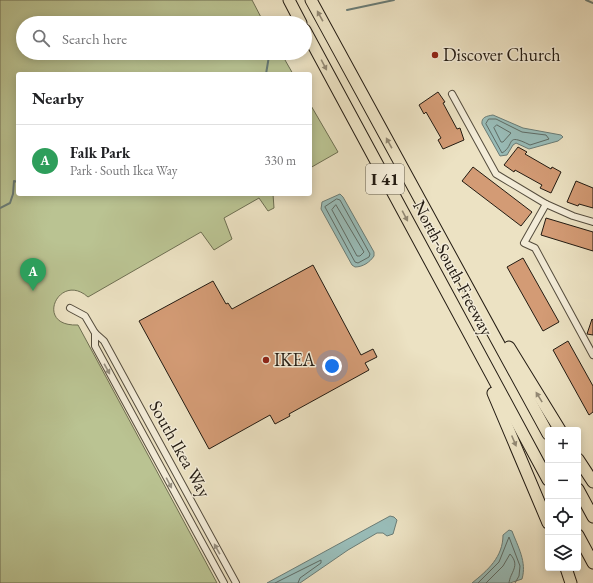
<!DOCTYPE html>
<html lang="en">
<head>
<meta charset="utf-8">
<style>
  body { margin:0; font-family:"EB Garamond",serif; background:#f6f6f6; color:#202124 }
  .controls { position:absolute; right:12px; bottom:12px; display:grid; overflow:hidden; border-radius:4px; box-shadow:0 2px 10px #0003 }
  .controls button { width:36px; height:36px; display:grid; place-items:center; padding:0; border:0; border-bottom:1px solid #e0e0e0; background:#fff; color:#202124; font:20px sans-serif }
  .you { position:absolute; left:332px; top:366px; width:14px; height:14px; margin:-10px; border:3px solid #fff; border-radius:50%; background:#1a73e8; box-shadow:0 0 0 6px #1a73e833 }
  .badge { display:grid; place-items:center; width:26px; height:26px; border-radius:50%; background:#2563eb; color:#fff; font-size:13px; font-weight:700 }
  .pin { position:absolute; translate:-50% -33px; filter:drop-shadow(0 1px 2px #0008) }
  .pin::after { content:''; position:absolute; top:21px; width:14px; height:12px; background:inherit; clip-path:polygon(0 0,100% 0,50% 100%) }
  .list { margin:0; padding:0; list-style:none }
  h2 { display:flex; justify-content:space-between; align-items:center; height:52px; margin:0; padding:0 16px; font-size:17px }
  h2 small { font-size:13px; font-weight:400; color:#757577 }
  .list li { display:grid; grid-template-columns:26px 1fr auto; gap:12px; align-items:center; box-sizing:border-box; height:72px; padding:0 16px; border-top:1px solid #e0e0e0 }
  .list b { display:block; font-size:15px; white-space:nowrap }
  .list p { margin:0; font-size:13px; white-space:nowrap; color:#757577 }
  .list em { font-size:13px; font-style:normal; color:#757577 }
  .icon { flex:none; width:22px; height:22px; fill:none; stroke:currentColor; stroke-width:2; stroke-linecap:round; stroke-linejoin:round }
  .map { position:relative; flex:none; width:593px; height:583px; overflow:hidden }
  .search { position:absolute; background:#fff; box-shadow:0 2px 10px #0003; left:16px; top:16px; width:296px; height:44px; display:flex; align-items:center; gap:10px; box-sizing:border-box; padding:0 14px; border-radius:22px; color:#757577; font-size:15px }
  .panel { position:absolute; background:#fff; box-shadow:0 2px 10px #0003; left:16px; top:72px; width:296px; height:124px; border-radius:4px }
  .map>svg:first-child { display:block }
</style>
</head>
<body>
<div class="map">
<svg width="593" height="583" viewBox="0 0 593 583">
  <rect width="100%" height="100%" fill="#ece2c3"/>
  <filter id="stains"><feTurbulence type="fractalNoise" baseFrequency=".005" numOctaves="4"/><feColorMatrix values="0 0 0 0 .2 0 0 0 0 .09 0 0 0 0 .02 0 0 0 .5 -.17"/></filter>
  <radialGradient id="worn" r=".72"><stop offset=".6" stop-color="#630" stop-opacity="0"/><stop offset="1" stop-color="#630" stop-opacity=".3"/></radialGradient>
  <g fill="#bac392" stroke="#6e6f52">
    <path d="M0,0h252l12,23h-241v30h258l12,21h-275v120h255l1,14 -6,3 -9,-13 -35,20 8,21 -18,11 -13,-18 -113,65c-29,-26 -55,30 -10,28l139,258h-217z"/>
    <polygon points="310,104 338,152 310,168"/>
  </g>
  <g fill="#99bdb9" stroke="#6a7c76">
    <path d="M493,115l30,13 38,7 2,2 -5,4 -29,8 -13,-6 -3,2 -6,10 -7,1 -18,-32c-1,-7 5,-8 11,-9z"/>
    <path d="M340,194l3,3 31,55v4c-4,6 -11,11 -19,11l-3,-2 -31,-56 1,-7z"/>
    <polygon points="390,516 394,517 397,520 393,534 387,536 383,533 377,533 348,550 300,583 267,583"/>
    <path d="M509,530l3,1c6,16 15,31 10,48l-12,4h-38c16,-13 31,-26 31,-48z"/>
  </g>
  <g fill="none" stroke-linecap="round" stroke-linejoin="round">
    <g stroke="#5e6c66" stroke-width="1">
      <path d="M489,119h7l26,13 24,3 3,4 -19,6c-26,-13 -14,0 -28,8l-16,-29z"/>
      <polygon points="497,125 511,133 503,142 501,142 494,128"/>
      <polygon points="337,199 340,200 370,254 369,257 358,263 355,262 325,207"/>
      <polygon points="336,205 364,252 360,256 357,256 332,210"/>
      <polyline points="275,583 321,560 321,563 300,578 298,583"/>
      <polyline points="478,583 499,562 509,537 520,566 519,576 515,583"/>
      <path d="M486,583l17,-17 7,-12c11,12 0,18 -1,29"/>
    </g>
    <g stroke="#6a7c76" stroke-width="2">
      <polyline points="586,0 593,3"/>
      <polyline points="347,10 394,0"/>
      <polyline points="266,74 269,56 272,53"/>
      <polyline points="0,208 10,203 13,194 14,181 18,182"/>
    </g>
  </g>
  <g fill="#d39b75" stroke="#231b12">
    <polygon points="438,92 445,102 443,103 457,129 460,128 464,140 443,149 438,140 441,138 426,112 424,114 419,105"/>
    <polygon points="518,147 527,152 525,154 551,169 552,167 561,172 551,193 540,188 542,185 515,170 514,172 504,165"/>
    <polygon points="473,167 532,212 521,226 462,181"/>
    <polygon points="576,181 593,188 593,208 579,204 578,206 567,202"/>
    <polygon points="546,218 593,232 593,251 541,235"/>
    <polygon points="523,258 559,322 543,331 507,267"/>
    <polygon points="313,265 361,355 373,349 377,357 365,363 369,370 289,414 290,416 275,424 270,415 209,449 139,321 213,281 226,304 228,303 232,309"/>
    <polygon points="592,319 593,320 593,335 587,334"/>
    <polygon points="568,341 593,386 593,412 589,415 553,350"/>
  </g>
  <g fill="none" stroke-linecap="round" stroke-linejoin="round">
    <defs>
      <g id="minor">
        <polyline points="452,94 496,174 546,204 573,216 593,222"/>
        <polyline points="546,204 524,243 535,248 593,355"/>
        <polyline points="70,308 85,316 95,333 104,341 236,583"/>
        <polyline points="95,333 95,346 224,583"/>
      </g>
      <g id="motorway">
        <polyline points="289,0 301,23"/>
        <polyline points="311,0 548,434"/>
        <polyline points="305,30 548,480"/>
        <polyline points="509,347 560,430"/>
        <polyline points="493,393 548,523"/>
        <polyline points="578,459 593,482"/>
        <polyline points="578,489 593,517"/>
        <polyline points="578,535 593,563"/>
        <polyline points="566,568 571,583"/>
      </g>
    </defs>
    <use href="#minor" stroke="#554d3e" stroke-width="8"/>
    <use href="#motorway" stroke="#231b12" stroke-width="13"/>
    <use href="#minor" stroke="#f3ecd8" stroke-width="6"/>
    <use href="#motorway" stroke="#ece2c3" stroke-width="11"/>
  </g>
  <defs><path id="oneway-solid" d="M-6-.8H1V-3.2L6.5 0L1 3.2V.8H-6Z"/></defs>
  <g fill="#928873">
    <use href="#oneway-solid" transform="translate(320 16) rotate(-119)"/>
    <use href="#oneway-solid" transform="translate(324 65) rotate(62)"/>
    <use href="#oneway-solid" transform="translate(389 143) rotate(-119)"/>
    <use href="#oneway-solid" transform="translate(405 216) rotate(62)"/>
    <use href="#oneway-solid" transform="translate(539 397) rotate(-122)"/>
    <use href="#oneway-solid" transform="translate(514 441) rotate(67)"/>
  </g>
  <g fill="#958e7f">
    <use href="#oneway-solid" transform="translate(107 369) rotate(61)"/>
    <use href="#oneway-solid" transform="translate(169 483) rotate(62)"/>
    <use href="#oneway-solid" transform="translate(217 549) rotate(-119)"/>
  </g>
  <g fill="#8f2418" stroke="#f3ecd8" stroke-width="1.5">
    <circle cx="435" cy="55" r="4"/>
    <circle cx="266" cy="360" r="4"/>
  </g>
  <g text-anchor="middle" stroke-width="3" stroke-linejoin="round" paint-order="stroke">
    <rect fill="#f3ecd8" stroke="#615a4d" stroke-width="1" x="366" y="164" width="38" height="30" rx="3"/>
    <g font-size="17" font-weight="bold" fill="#231b12">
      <text x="385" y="185">I 41</text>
    </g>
    <g font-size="18" fill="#231b12" stroke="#f3ecd8" text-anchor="start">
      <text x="443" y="61">Discover Church</text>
      <text x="274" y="366">IKEA</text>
    </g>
    <g font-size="18" fill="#231b12" stroke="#f3ecd8">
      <text transform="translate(453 268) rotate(62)" y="6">North-South Freeway</text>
      <text transform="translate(180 449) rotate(61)" y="6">South Ikea Way</text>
    </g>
  </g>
  <rect width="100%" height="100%" filter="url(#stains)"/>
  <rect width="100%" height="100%" fill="url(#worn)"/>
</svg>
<div class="controls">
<button>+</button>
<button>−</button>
<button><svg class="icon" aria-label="locate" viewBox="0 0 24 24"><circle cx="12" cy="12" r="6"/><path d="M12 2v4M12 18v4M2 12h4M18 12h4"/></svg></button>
<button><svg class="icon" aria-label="layers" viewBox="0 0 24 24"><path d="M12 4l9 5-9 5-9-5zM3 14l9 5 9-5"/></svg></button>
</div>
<div class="you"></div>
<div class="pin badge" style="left:33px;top:291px;background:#2e9e5b">A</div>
<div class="search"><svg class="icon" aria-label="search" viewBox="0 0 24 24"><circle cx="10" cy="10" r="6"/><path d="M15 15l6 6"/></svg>Search here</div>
<section class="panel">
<h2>Nearby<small></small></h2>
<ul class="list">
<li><span class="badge" style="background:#2e9e5b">A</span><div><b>Falk Park</b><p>Park · South Ikea Way</p></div><em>330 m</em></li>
</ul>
</section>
</div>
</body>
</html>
